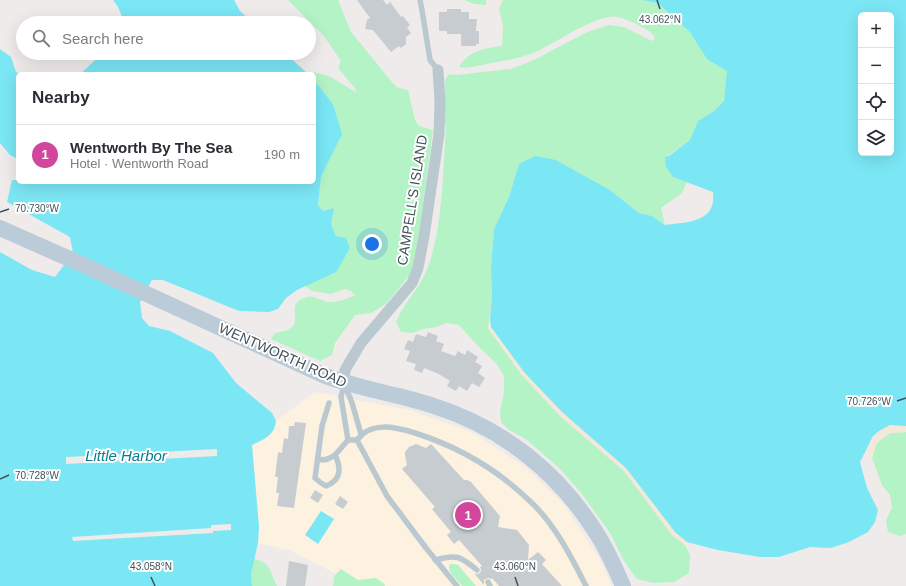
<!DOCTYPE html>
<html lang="en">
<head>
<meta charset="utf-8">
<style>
  body { margin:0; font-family:Helvetica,sans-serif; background:#f2f2f3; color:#2b2b33 }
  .controls { position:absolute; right:12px; top:12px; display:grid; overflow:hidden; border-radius:6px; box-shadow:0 4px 16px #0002 }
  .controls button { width:36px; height:36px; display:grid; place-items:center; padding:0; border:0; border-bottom:1px solid #e1e1e2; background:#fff; color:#2b2b33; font:20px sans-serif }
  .you { position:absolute; left:372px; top:244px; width:14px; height:14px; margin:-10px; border:3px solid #fff; border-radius:50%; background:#1a73e8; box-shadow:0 0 0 6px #1a73e833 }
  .badge { display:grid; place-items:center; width:26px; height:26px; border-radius:50%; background:#7c3aed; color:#fff; font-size:13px; font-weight:700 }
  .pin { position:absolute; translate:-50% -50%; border:2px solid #fff; box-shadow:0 1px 4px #0006 }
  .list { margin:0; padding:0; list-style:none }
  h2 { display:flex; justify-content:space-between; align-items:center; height:52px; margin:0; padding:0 16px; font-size:17px }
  h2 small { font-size:13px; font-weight:400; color:#7c7c81 }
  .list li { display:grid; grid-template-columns:26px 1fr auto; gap:12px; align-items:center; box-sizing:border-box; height:60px; padding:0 16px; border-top:1px solid #e1e1e2 }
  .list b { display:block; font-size:15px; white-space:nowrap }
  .list p { margin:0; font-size:13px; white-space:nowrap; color:#7c7c81 }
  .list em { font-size:13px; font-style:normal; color:#7c7c81 }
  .icon { flex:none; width:22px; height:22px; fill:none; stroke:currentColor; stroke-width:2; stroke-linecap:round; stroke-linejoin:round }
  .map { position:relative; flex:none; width:906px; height:586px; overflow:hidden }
  .search { position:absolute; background:#fff; box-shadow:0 4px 16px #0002; left:16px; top:16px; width:300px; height:44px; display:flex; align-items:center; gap:10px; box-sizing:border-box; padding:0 14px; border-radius:22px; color:#7c7c81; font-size:15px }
  .panel { position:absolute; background:#fff; box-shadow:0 4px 16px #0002; left:16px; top:72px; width:300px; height:112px; border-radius:6px }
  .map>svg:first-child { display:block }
</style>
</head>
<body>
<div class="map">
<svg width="906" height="586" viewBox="0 0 906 586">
  <rect width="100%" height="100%" fill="#efebeb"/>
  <polygon fill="#fdf2e0" points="315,392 410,410 473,433 524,466 564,505 599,558 612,586 385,586 384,583 376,578 358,580 341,570 336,574 292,551 258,543 259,527 252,445 265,438 275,430 276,421"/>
  <g fill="#b3f3c5">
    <path d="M288,0h50l13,32 45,55 12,3 7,30 4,6 14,4 -14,103 -7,39 -26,32 -15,9 -16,2 -20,28 -3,12 -12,6 -49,-22 4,-6c40,-5 3,-28 32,-36 7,-2 14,4 21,5 10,1 18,-4 27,-6l-4,-5 -6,-2 -14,5 -19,-3 -7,-5c18,-9 35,-21 45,-38l-14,-12 -5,-12 3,-16 -11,3 -5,-6 3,-28 13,-27 -1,-46 -19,-24v-8l15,4 28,17 -3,-6 -16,-19 3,-7 -17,-25z"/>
    <polygon points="464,0 486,0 486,5 474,4"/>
    <path d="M503,0h201l38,62 -16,27 -2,12 -10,10 -16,10 -8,19 -24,17 7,20 14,5 -5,11 -21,15 4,17 -13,-9 -13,-3 -29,-23 -54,-30 -37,4 -10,33 -15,32 -3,38 1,29 -4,32 33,46 39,42 64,55 48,64 13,10 5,10 -1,18 -15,9 -20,1 -17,-4 -13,-18 -14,-28 -28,-39 -22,-25 -33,-29 -19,-11 -7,-7 -1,-10 4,-20v-16l-8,-13 -15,-14 -22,-24 -12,-2 -11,4 -13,2 -11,4 -11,-1 -5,-10c8,-20 25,-35 32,-55 15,-41 15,-97 18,-140l-3,-4 2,-10v-33l4,-6 7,1 55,-6 23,-9 53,-28 22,-7 15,2 28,14 3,-3c-3,-7 -12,-10 -19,-14 -7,-3 -18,-9 -26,-7 -26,4 -53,26 -77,36 -15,6 -31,8 -47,11 -10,2 -17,5 -27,3 9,-16 26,-19 43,-21l1,-19 -4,-19z"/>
    <polygon points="906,432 906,534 900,536 888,532 886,520 892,508 890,495 882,485 872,458 877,443 890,433"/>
    <path d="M254,559c17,3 16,13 23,27h-25l-1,-12z"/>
    <polygon points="450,564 454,564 458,565 476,586 462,586 450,572 449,567"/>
    <polygon points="341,569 358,580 376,578 384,584 385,586 333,586 334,576"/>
  </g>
  <g fill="#f3e8d9">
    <polygon points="490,318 491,327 524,372 562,412 627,468 675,532 687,542 685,545 672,535 624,471 560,416 521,374 488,328"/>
    <polygon points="889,425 906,426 906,432 890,433 877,443 872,458 866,450 873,436"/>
  </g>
  <g fill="#7be6f4" fill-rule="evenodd">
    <path d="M113,0h121l6,11 13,12h-131c1,-8 -4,-17 -9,-23z"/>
    <path d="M643,0h263v426l-16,-1 -11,6 -6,5 -13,26 7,26 11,22 -3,12 -7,10 -19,10 -18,6 -21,-1 -31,10h-19l-42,-7 -31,-8 -12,-10 -49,-64 -64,-56 -38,-40 -33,-45 -1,-9 2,-22 -1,-29 3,-38 15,-32 10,-33 16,-8 21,4 54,30 29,23 13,3 13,9c22,-3 52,-2 48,-33l-40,-15 -7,-10 -1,-10 4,-1 21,-16 8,-19 16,-10 10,-10 3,-30 -20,-12 -17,-27 -32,-29zM861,15h30v138h-30z"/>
    <polygon points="0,49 11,57 16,72 20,74 18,74 18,159 10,155 0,143"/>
    <polygon points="103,53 285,53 308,74 80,74"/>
    <path d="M314,80l19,24 9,30 -21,43 -3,28 5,6 11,-3 -3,16 5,12 10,2 4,10 -14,24 -39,18 -11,8 -8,11 -9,3 -30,-1 -76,-31h-11l-12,22 2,16 7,8 21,5 43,22 23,30 36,30 4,8c-2,15 -12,18 -24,24l7,82 -1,16 -7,31 1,12h-252v-334l32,18 23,7 18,-24 -3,-16 -63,-35 5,-22h6v2h296z"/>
    <polygon points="321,511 334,519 318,544 305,535"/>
  </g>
  <g fill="#efebeb">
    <polygon points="217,449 217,456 66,464 66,457"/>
    <polygon points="231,524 231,530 213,531 213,533 73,541 72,537 211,528 211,525"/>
  </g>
  <g fill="#c7ccd1">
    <polygon points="357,0 383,0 387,5 390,2 401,17 403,16 410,25 407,28 411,33 406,37 406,44 401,48 399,46 391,52 373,30 365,29 367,20 370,18"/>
    <polygon points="447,9 461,9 461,12 469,12 469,19 477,19 476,31 479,31 479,44 476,44 476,46 461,46 461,34 447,34 447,31 439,31 439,12 447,12"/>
    <polygon points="428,332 438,336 436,341 444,344 441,351 455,356 458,351 465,355 467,350 478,357 475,362 482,366 478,373 485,378 479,387 472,383 467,391 459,386 456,391 447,386 450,381 439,374 424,368 422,373 414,370 416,364 406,361 410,351 404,349 408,340 413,342 416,334 426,337"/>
    <polygon points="295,422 306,423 294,508 277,506 279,493 276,493 278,477 275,477 278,452 282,453 284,438 288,439 289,426 294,426"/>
    <polygon points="416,444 426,448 431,444 464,480 467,480 471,482 500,516 498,527 517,530 529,545 528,560 538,552 546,560 542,564 562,586 499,586 492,578 491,579 488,578 484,580 484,585 474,573 477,574 480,573 481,570 480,567 482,566 459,540 454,544 447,535 451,532 432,509 435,507 402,469 407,465 405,455 405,452 409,447"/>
    <polygon points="315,490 323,495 318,503 310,498"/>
    <polygon points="340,496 348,502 343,509 335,504"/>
    <polygon points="289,561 308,565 305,586 286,586"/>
  </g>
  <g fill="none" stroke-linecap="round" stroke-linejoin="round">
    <g stroke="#bac8d0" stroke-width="5.5">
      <polyline points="420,0 422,10 430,60 438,70"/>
      <polyline points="344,384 341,397 348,440"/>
      <polyline points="345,385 352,403 361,434"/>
      <path d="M329,403l-7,23 -7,52 6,5 5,3c16,-6 15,-19 9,-31l13,-15"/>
      <polyline points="348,440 357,440 387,496 426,548 457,586"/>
      <path d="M357,440c14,-19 38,-13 58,-7 44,14 86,39 119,72 22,22 38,53 52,81"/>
      <path d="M318,459c7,2 11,0 17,-4"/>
      <path d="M435,560c22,-6 25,-4 42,10"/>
      <polyline points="488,582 490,586"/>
    </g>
    <polyline stroke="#bac8d0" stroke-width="11" points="344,383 345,370 361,343 412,283 418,268 424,236 439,134 440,102 438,70"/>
    <path stroke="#bbcbd7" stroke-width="16" d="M0,228l90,40 233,107c36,14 75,19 111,31 69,22 125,67 163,128 11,17 18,34 26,52"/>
  </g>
  <path fill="none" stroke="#42515a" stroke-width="1.5" d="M657,0l3,9M0,212l9,-3M897,401l9,-3M0,479l9,-4M151,577l4,9M515,577l3,9"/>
  <g text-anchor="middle" stroke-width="4" stroke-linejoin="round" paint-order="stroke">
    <g font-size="14" fill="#42515a" stroke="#fff">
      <text transform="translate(412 200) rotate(-81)" y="5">CAMPELL'S ISLAND</text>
      <text transform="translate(283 355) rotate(24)" y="5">WENTWORTH ROAD</text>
    </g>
    <g font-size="15" font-style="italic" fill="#037f8f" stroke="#fff">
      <text x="126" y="461">Little Harbor</text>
    </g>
  </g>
  <g font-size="10" text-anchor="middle" fill="#42515a" stroke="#fff" stroke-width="4" stroke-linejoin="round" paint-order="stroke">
    <text x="660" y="23">43.062°N</text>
    <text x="37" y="212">70.730°W</text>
    <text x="869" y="405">70.726°W</text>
    <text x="37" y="479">70.728°W</text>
    <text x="151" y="570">43.058°N</text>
    <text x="515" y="570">43.060°N</text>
  </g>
</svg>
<div class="controls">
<button>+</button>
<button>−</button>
<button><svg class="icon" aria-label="locate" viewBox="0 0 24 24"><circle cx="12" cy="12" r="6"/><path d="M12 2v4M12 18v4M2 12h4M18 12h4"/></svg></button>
<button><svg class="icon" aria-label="layers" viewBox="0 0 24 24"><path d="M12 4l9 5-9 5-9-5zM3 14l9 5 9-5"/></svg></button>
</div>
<div class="you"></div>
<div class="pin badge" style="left:468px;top:515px;background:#d1479c">1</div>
<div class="search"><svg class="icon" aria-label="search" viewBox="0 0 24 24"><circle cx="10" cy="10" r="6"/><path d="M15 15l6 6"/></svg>Search here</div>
<section class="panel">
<h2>Nearby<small></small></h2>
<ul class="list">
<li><span class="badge" style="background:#d1479c">1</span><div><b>Wentworth By The Sea</b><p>Hotel · Wentworth Road</p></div><em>190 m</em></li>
</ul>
</section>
</div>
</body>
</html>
